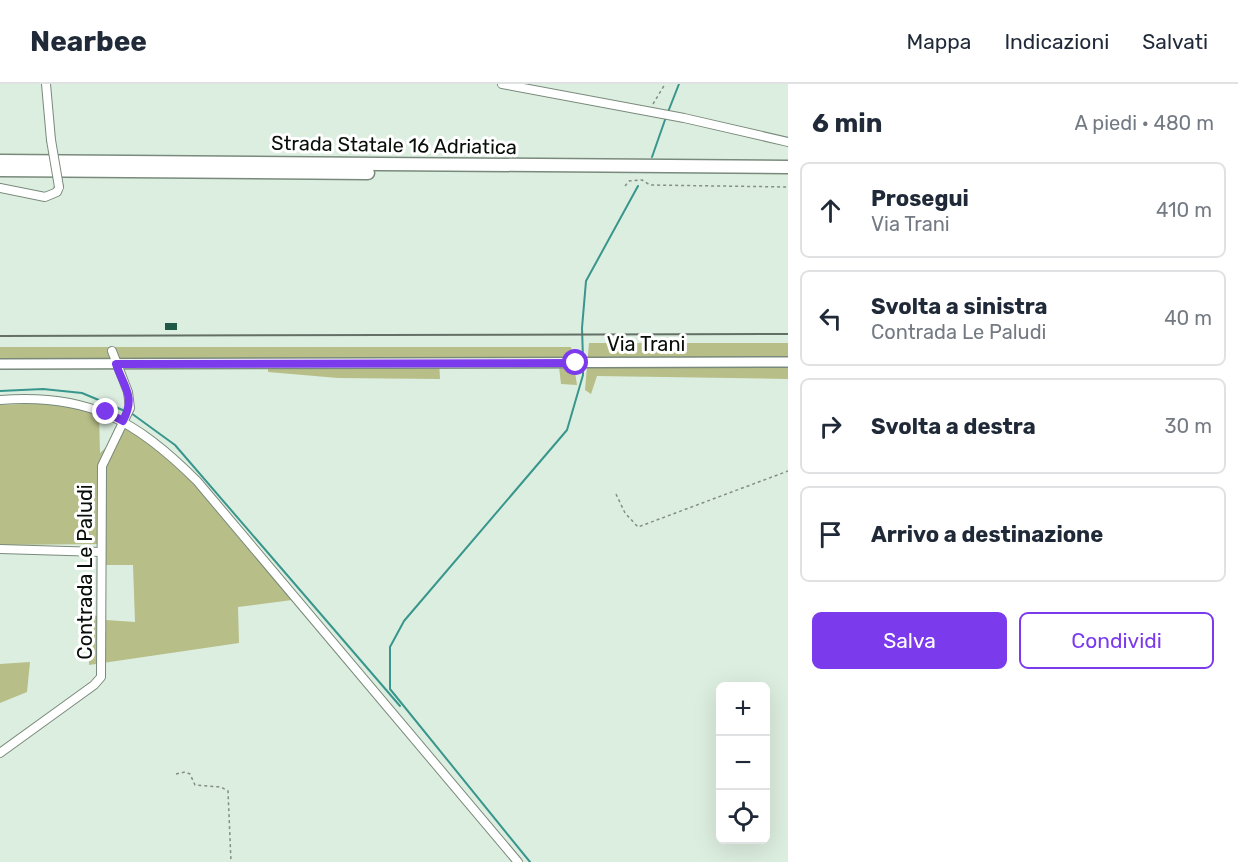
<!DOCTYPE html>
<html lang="it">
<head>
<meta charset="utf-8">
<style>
  body { margin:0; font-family:Rubik,sans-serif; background:#f2f2f3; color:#1f2937 }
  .controls { position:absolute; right:18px; bottom:18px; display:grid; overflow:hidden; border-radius:9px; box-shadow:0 6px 24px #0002 }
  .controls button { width:54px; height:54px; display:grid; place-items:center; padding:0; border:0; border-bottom:2px solid #e0e1e3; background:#fff; color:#1f2937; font:30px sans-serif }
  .stop { position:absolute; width:18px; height:18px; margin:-14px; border:4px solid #7c3aed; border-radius:50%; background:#fff }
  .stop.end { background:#7c3aed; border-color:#fff; box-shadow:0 2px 6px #0008 }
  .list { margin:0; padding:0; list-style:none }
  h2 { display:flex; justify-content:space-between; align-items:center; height:78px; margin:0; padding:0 24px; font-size:26px }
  h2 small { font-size:20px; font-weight:400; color:#747a83 }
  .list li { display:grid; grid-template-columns:39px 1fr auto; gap:18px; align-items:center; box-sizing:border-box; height:96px; margin:0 12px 12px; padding:0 12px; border:2px solid #e0e1e3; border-radius:9px }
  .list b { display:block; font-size:22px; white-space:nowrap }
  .list p { margin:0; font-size:20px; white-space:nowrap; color:#747a83 }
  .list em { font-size:20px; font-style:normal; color:#747a83 }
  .actions { display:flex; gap:12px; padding:18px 24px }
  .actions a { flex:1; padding:14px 0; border:2px solid #7c3aed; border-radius:9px; text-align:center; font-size:21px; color:#7c3aed }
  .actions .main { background:#7c3aed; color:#fff }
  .icon { flex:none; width:33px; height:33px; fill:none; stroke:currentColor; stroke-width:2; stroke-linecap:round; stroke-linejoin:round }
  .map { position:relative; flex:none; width:788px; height:778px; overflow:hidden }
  header { display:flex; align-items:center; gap:36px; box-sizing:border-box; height:84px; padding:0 30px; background:#fff; border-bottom:2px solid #e0e1e3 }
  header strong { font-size:28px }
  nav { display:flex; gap:33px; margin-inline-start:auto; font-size:21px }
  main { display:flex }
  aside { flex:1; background:#fff }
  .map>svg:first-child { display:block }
</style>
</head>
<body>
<header>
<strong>Nearbee</strong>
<nav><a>Mappa</a><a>Indicazioni</a><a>Salvati</a></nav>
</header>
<main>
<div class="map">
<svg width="788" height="778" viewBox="0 0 788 778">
  <rect width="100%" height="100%" fill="#dceedf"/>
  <g fill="#b7be88">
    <polygon points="589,259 788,259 788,295 597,292 591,310 585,306"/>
    <polygon points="0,263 571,263 577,301 561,300 558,274 439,276 440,295 338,294 268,288 268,274 0,276"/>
    <path d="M47,319l52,10 1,40 26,-25c67,42 115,112 166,172l-54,7 1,36 -150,22v-52l17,7 29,2 -2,-57h-28l-1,-21 -104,1v-140z"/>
    <polygon points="30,578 27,608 0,619 0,580"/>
  </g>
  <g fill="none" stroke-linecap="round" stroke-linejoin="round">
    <g stroke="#38968d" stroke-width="2">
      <polyline points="668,28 679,0"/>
      <polyline points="652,73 666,33"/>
      <polyline points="583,275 582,244 586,197 638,102"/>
      <polyline points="0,307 43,305 82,309 125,327"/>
      <polyline points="131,329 175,361 400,622"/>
      <polyline points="530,778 390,605 390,563 404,537 567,346 583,291 583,280"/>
    </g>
  </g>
  <rect fill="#1d5946" x="165" y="239" width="12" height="7"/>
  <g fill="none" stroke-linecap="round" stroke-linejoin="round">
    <defs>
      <g id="minor">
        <polyline points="46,0 51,56"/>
        <polyline points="502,0 684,34 788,58"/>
        <polyline points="0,104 45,113 57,108 59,103"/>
        <path d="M0,316c88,-7 136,20 197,81l321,381"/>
        <polyline points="0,465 101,468"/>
        <polyline points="0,669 94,601 101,593 102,382 130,324 128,308 112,267"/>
      </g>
      <polyline id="major" points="0,280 788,278"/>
      <g id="highway">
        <polyline points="0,77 788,83"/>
        <polyline points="0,86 368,89"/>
      </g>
    </defs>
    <use href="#minor" stroke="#798a7c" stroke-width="10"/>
    <use href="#major" stroke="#798a7c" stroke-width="12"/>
    <use href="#highway" stroke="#798a7c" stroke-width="15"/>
    <g stroke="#838f85" stroke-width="1.5" stroke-dasharray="3 3" stroke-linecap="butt">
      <polyline points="653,20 665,0"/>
      <polyline points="625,102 629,97 642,96 650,101 788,103"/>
      <polyline points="616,410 625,429 638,443 788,387"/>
      <polyline points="176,690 185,688 190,690 195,701 221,703 228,707 231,778"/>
    </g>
    <use href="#minor" stroke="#fff" stroke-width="8"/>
    <use href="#major" stroke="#fff" stroke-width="9"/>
    <use href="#highway" stroke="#fff" stroke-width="12"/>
    <polyline stroke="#647066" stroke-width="2" points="0,252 788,250"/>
    <defs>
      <polyline id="minor-bridge" points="51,56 59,103"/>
    </defs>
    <use href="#minor-bridge" stroke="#798a7c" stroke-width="10" stroke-linecap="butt"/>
    <use href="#minor-bridge" stroke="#fff" stroke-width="8"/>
  </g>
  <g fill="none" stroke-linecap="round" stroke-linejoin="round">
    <path stroke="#7c3aed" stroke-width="8" d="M106,328l17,9c13,-25 1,-33 -7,-57l460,-1"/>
  </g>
  <g text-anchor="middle" stroke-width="6" stroke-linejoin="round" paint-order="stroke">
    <g font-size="20" fill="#080e09" stroke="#fff">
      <text transform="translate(394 61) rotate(1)" y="7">Strada Statale 16 Adriatica</text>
      <text x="646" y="267">Via Trani</text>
      <text transform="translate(85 488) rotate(-90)" y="7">Contrada Le Paludi</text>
    </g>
  </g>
</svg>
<div class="controls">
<button>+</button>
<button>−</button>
<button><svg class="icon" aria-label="locate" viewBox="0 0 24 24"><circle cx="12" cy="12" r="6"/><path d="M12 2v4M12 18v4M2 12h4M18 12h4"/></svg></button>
</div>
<div class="stop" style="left:576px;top:279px"></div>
<div class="stop end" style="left:106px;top:328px"></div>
</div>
<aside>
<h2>6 min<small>A piedi · 480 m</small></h2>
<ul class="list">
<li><svg class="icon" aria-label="ahead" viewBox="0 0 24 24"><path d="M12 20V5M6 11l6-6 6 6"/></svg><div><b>Prosegui</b><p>Via Trani</p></div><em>410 m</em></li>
<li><svg class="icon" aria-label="left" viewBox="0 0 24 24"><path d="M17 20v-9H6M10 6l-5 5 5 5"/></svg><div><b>Svolta a sinistra</b><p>Contrada Le Paludi</p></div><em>40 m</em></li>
<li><svg class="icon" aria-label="right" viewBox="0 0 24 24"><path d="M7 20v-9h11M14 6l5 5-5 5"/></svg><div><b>Svolta a destra</b></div><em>30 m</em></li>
<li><svg class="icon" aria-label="arrive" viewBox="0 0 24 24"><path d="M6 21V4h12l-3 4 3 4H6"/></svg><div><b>Arrivo a destinazione</b></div></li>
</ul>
<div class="actions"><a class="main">Salva</a><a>Condividi</a></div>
</aside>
</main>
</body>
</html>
